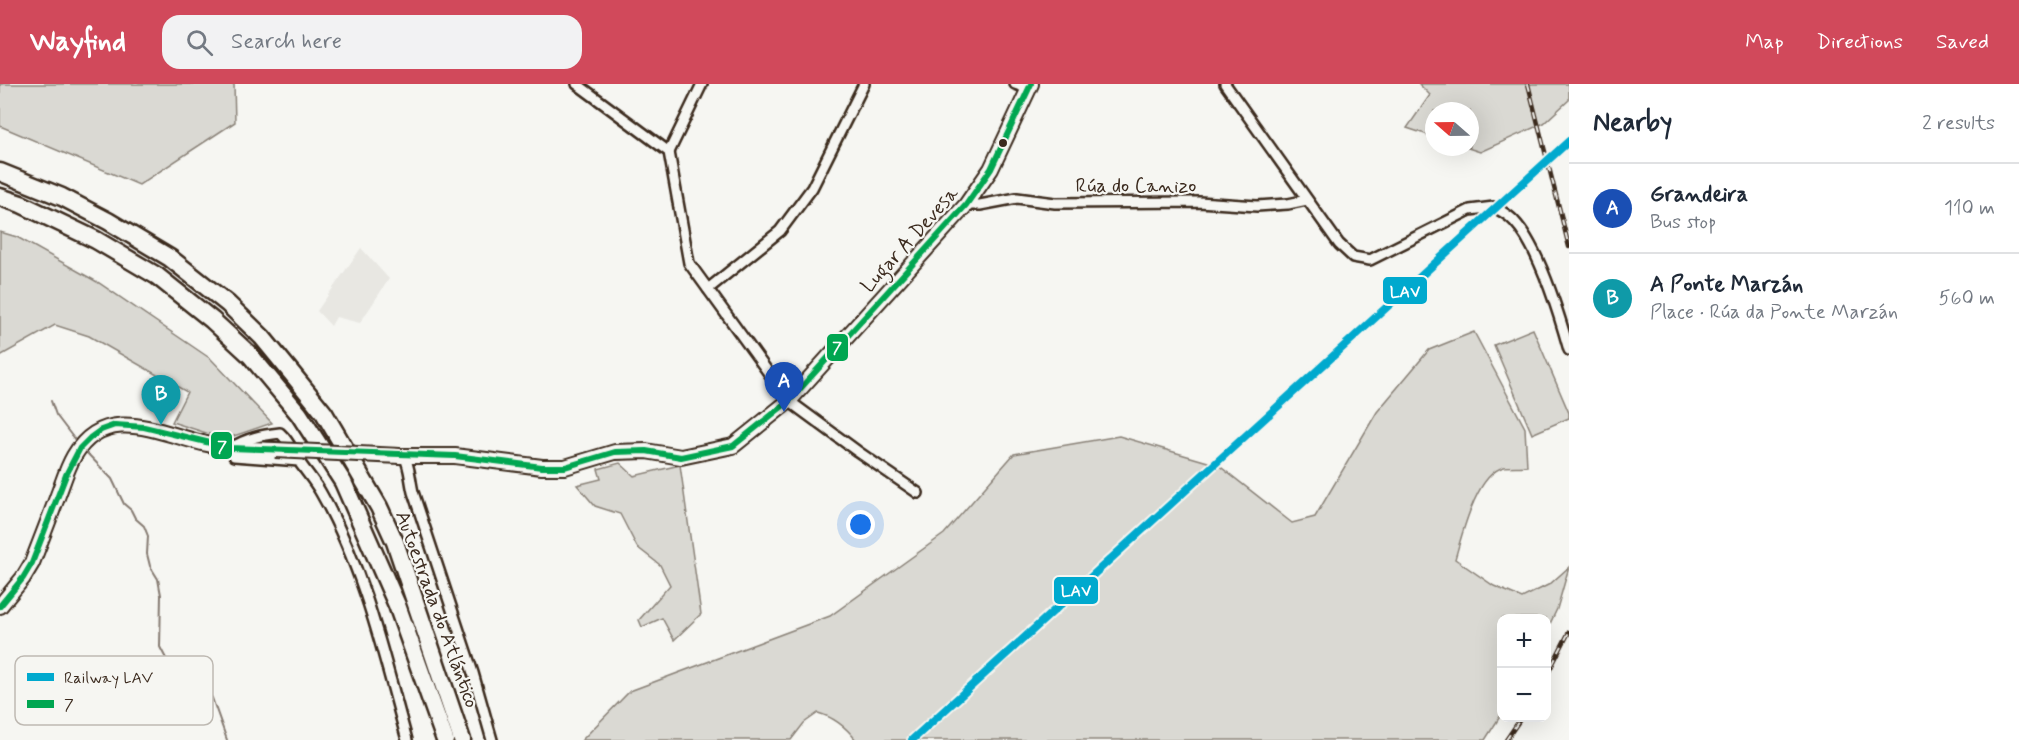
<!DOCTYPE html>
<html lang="en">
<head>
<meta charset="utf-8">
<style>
  body { margin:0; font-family:Mynerve,sans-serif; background:#f2f2f3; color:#1f2937 }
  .controls { position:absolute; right:18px; bottom:18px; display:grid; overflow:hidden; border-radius:12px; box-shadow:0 6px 24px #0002 }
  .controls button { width:54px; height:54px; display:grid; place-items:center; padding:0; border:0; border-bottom:2px solid #e0e1e3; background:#fff; color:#1f2937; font:30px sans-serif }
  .compass { position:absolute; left:1425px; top:18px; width:54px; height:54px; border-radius:50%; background:#fff; box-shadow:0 6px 24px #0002; rotate:290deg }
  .you { position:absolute; left:861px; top:441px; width:21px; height:21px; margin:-15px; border:4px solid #fff; border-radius:50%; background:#1a73e8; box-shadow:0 0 0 9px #1a73e833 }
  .badge { display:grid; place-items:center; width:39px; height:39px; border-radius:50%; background:#d1495b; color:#fff; font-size:20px; font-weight:700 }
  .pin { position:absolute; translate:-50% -50px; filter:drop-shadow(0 2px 3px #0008) }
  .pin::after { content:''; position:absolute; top:32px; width:21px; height:18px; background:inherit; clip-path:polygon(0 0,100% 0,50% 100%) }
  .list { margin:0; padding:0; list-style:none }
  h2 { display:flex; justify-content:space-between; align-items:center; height:78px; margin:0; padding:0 24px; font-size:26px }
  h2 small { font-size:20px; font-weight:400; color:#747a83 }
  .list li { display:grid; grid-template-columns:39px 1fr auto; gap:18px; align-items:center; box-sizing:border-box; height:90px; padding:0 24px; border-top:2px solid #e0e1e3 }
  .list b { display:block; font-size:22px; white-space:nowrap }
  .list p { margin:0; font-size:20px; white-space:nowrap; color:#747a83 }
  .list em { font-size:20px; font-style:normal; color:#747a83 }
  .icon { flex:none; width:33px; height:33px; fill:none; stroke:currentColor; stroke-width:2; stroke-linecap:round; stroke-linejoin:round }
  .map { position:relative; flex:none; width:1569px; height:656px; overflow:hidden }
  header { display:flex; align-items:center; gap:36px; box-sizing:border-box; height:84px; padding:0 30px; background:#d1495b; color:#fff }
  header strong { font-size:28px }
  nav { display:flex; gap:33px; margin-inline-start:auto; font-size:21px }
  .search { width:420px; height:54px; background:#f2f2f3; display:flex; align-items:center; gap:15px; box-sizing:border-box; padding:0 21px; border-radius:18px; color:#747a83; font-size:22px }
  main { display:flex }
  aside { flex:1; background:#fff }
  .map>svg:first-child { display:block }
</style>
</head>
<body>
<header>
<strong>Wayfind</strong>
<div class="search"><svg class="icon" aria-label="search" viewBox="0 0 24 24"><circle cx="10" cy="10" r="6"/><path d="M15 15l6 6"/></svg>Search here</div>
<nav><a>Map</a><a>Directions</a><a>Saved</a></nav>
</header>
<main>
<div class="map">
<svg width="1569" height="656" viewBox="0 0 1569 656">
  <rect width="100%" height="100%" fill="#f6f6f2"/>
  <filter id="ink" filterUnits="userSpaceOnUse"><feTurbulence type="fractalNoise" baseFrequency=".0167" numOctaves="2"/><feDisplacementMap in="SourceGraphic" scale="12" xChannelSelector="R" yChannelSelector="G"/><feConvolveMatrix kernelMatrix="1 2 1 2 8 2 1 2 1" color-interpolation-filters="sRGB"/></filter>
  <g filter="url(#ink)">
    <polygon fill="#e8e7e2" points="361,164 389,195 360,239 336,233 331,242 317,227"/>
    <g fill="#dad9d3" stroke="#8a8278" stroke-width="1.5">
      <polygon points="0,0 234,0 235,38 139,101 0,42"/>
      <polygon points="1419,0 1569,0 1569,16 1544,39 1480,68 1465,63 1470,63 1470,27 1434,27 1434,53 1407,44 1430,11"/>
      <polygon points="0,148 17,153 99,199 211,275 272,339 225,355 172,338 187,308 89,252 55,241 0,272"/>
      <polygon points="1533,245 1569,329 1569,334 1532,350 1494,261"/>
      <path d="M1474,248l51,96 2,38c-7,1 -16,0 -23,1 -28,7 -42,68 -49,92l39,27 28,12 28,-14 19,-17 -12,42 -10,21 -1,-12h-44l-1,97 -16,25h-629c-10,-13 -23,-23 -38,-27l-14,10 -13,17h-209l48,-49 200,-75 114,-82 70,-80 105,-18 99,29 74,58 23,-6 62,-105 52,-62z"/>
      <polygon points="620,379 634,392 680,381 701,530 674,556 662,534 642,543 639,536 670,501 660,481 637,463 620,430 595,422 577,401 601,395 598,385"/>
    </g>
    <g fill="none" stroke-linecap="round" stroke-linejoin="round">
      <g stroke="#857a71" stroke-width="2">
        <polyline points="51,317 56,331 78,360"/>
        <polyline points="84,366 112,395 124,420 131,426 135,434 144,442 148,452 147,470 150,482 158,495 161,511 160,563 174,590 198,599 212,614 227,656"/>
      </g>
      <defs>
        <g id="street">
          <polyline points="577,0 669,68 689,179 789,317 857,367 918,409"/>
          <polyline points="1015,0 1029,5"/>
          <path d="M1225,0l114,160 14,13 17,3 100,-50 24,-3c7,4 15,8 20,14 25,26 45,93 55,129"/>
          <polyline points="669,68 702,0"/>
          <polyline points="966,121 980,121 1017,114 1055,119 1199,118 1257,122 1288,120 1307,116"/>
          <polyline points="708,205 780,147 812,104 864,0"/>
          <path d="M404,372c6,10 6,24 9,36l60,181 19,67"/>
          <path d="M299,377l-65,-5 -3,-8c16,-10 31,-13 49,-15 10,9 13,19 20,30 7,10 15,19 21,30 43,75 63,164 86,247"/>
        </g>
        <g id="secondary">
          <polyline points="400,372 455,372 542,383 565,383 615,368 646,367 681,373 733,362 789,317 966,121 991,85 1031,0"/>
          <path d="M0,522l23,-28 9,-15c9,-23 18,-46 26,-68 5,-13 9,-27 16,-39 32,-54 86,-22 133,-12 22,5 45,5 68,6"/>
        </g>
        <g id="highway">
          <polyline points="0,88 62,113 108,137 170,174 228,220 262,253 294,292 324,329 379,423 395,458 462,656"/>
          <polyline points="0,113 21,120 96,156 157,192 212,236 250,271 299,330 343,398 397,521 445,656"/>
        </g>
      </defs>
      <use href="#street" stroke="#3b2a1e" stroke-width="14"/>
      <use href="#secondary" stroke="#3b2a1e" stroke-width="18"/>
      <use href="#highway" stroke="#3b2a1e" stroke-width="21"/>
      <use href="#street" stroke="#f6f6f2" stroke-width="9"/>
      <use href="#secondary" stroke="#f6f6f2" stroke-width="14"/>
      <use href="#highway" stroke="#f6f6f2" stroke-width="16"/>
      <defs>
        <g id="rail">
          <polyline points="1528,0 1569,163"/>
          <polyline points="1546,593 1569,548"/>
          <polyline points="1506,656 1521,634"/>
        </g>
      </defs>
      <use href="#rail" stroke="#3b2a1e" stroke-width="4.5"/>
      <use href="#rail" stroke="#f6f6f2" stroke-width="2" stroke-dasharray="7" stroke-linecap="butt"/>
      <defs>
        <polyline id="secondary-bridge" points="275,366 400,372"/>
      </defs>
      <use href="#secondary-bridge" stroke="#3b2a1e" stroke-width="18" stroke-linecap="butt"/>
      <use href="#secondary-bridge" stroke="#f6f6f2" stroke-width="14"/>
      <defs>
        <polyline id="bus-1" points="0,522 23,494 32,479 66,391 80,364 90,354 101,346 115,341 144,343 231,364 455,372 542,383 565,383 615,368 646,367 681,373 733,362 789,317 966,121 991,85 1031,0"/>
      </defs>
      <use href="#bus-1" stroke="#f6f6f2" stroke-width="10"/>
      <use href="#bus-1" stroke="#00a651" stroke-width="6"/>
      <defs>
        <polyline id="rail-1" points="912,656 1569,57"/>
      </defs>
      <use href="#rail-1" stroke="#f6f6f2" stroke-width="12"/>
      <use href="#rail-1" stroke="#00a9ce" stroke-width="8"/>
    </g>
  </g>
  <circle fill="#3b2a1e" stroke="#f6f6f2" stroke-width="2" cx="1003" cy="59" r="5"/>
  <g text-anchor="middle" stroke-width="4.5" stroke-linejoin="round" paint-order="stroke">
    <g font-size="20" fill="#3b2a1e" stroke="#f6f6f2">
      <text x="1136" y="108">Rúa do Canizo</text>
      <text transform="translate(909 155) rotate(-48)" y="7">Lugar A Devesa</text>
      <text transform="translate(438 525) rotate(70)" y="7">Autoestrada do Atlántico</text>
    </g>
  </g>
  <rect x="15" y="572" width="198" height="69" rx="9" fill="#f6f6f2" stroke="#beb9b2" stroke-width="1.5"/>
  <rect x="27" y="589" width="27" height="8" fill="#00a9ce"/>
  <rect x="27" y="616" width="27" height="8" fill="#00a651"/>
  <g font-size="16" fill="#3b2a1e">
    <text x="64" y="599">Railway LAV</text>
    <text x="64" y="626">7</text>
  </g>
  <g stroke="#f6f6f2" stroke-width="2">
    <rect x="1382" y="192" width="46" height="29" rx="6" fill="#00a9ce"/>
    <rect x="826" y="249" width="23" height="29" rx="6" fill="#00a651"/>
    <rect x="210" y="347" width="23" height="29" rx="6" fill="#00a651"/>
    <rect x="1053" y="492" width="46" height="29" rx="6" fill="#00a9ce"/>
  </g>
  <g font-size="16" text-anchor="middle" font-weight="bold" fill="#fff">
    <text x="1405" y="213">LAV</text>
    <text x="837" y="269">7</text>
    <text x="222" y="368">7</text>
    <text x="1076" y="512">LAV</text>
  </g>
</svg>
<div class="controls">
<button>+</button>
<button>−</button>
</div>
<svg class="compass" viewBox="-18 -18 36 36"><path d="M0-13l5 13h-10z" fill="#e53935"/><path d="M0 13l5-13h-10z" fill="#747a83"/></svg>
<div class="you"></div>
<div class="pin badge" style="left:784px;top:328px;background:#1a4fb4">A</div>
<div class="pin badge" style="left:161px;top:341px;background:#0f9aa8">B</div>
</div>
<aside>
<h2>Nearby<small>2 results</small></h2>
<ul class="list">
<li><span class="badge" style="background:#1a4fb4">A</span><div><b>Grandeira</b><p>Bus stop</p></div><em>110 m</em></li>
<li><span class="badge" style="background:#0f9aa8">B</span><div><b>A Ponte Marzán</b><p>Place · Rúa da Ponte Marzán</p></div><em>560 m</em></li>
</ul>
</aside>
</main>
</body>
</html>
